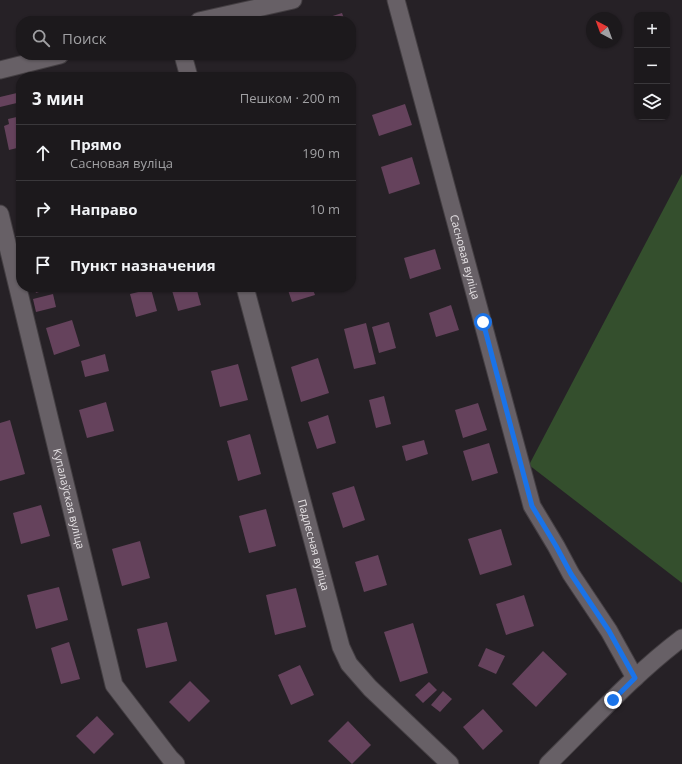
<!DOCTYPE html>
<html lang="ru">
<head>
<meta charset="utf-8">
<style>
  body { margin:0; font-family:"Open Sans",sans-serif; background:#252225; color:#f1f3f6 }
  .controls { position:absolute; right:12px; top:12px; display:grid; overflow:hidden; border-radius:8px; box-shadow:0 1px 3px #0004 }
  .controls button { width:36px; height:36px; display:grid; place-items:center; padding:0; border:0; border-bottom:1px solid #3a383b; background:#1c191c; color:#f1f3f6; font:20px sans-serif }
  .compass { position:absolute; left:586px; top:12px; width:36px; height:36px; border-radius:50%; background:#1c191c; box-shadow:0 1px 3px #0004; rotate:319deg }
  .stop { position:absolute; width:12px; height:12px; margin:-9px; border:3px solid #1a73e8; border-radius:50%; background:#fff }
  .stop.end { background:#1a73e8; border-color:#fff; box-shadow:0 1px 4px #0008 }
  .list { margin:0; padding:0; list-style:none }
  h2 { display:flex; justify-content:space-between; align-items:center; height:52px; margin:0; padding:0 16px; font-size:17px }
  h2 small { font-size:13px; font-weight:400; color:#a0a0a3 }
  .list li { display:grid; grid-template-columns:26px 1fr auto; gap:12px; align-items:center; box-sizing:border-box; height:56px; padding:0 16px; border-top:1px solid #3a383b }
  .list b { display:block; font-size:15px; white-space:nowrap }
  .list p { margin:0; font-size:13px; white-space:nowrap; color:#a0a0a3 }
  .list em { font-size:13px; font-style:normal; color:#a0a0a3 }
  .icon { flex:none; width:22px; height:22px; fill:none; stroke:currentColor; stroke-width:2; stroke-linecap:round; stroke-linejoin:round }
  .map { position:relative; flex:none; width:682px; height:764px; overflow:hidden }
  .search { position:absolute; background:#1c191c; box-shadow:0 1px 3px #0004; left:16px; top:16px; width:340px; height:44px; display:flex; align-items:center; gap:10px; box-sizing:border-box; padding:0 14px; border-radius:16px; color:#a0a0a3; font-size:15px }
  .panel { position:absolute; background:#1c191c; box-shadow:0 1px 3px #0004; left:16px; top:72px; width:340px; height:220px; border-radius:16px }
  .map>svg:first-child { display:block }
</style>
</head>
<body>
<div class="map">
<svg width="682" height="764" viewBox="0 0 682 764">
  <rect width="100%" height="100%" fill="#262126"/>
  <polygon fill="#344f2d" points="682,174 682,583 529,465"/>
  <g fill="#65425c">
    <polygon points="342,13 345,21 317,21"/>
    <polygon points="21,92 21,102 0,107 0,97"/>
    <polygon points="405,104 412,125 379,136 372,115"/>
    <polygon points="21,116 21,147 9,150 4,126 9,124 8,119"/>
    <polygon points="412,157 420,184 389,194 381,167"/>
    <polygon points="435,249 441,269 410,279 404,258"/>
    <polygon points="34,287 54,287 36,293"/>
    <polygon points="171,287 196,287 201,305 178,311"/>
    <polygon points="287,287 312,287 315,295 292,302"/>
    <polygon points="151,289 157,311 136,317 130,294"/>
    <polygon points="53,294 56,307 36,312 33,299"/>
    <polygon points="451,305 459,330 436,337 429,313"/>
    <polygon points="72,320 80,346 54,355 46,328"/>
    <polygon points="389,322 396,348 379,353 372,327"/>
    <polygon points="366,323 376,364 354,369 344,329"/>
    <polygon points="105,354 109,371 85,377 81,361"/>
    <polygon points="318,358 329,393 301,402 291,367"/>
    <polygon points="238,364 248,400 220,407 211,371"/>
    <polygon points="384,396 391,424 376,428 369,400"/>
    <polygon points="106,402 114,431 87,438 79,410"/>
    <polygon points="478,403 487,430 463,438 455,410"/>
    <polygon points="328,415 336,443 317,449 308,422"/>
    <polygon points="10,420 25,474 0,481 0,423"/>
    <polygon points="250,434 261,474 238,481 227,441"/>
    <polygon points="424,440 428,454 406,461 402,446"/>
    <polygon points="489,443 498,473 472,481 463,451"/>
    <polygon points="354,486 365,520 343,528 332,493"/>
    <polygon points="41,505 50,536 21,544 13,513"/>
    <polygon points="266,509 276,546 249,553 239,516"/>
    <polygon points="501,529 512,565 480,575 468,539"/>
    <polygon points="140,541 150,578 122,586 112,549"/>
    <polygon points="378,555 387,585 364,592 355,562"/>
    <polygon points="59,587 68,620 36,629 27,595"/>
    <polygon points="296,588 306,627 275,635 266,595"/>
    <polygon points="524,595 534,626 506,635 496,604"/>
    <polygon points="167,622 177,661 146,668 137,629"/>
    <polygon points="413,623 428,673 400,682 384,632"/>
    <polygon points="69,642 80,679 61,684 51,648"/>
    <polygon points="486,648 505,656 496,674 478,666"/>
    <polygon points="543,651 567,674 536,707 512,684"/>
    <polygon points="300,665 314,695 291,705 278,675"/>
    <polygon points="190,681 210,701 189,722 169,702"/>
    <polygon points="429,682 437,690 423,703 415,695"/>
    <polygon points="443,691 452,699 440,712 431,705"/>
    <polygon points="483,709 503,731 483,750 463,727"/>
    <polygon points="97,716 114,734 94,754 76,736"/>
    <polygon points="348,721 371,745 352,764 328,741"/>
  </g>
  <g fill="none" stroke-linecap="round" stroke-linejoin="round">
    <defs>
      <g id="street">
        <path id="s1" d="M396,0l136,506 24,40 15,28 38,57 26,47"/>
        <polyline points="199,21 293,0"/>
        <polyline points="183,55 189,77"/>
        <polyline points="0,70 60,55"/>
        <path id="s2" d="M0,214l114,471 56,73 6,6"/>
        <path id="s3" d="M245,287l96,360 8,17 21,24 80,76"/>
        <path d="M548,764c44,-43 85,-89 134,-126"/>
      </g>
    </defs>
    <use href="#street" stroke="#433e42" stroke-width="19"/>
    <use href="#street" stroke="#676066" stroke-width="17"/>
  </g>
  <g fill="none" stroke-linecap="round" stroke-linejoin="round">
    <polyline stroke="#1a73e8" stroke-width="5" points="483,322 532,506 556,546 571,574 609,631 635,678 613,700"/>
  </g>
  <g text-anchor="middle" stroke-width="4" stroke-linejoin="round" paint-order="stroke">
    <g font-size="11" fill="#e6e2e5" stroke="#0e0b0d">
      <text dy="4" stroke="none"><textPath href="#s1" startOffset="266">Сасновая вуліца</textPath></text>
      <text dy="4" stroke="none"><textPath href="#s2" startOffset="293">Купалаўская вуліца</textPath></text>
      <text dy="4" stroke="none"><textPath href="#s3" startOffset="267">Падлесная вуліца</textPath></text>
    </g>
  </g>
</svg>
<div class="controls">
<button>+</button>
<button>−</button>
<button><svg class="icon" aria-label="layers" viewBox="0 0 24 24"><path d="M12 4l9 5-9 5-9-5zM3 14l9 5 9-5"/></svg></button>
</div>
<svg class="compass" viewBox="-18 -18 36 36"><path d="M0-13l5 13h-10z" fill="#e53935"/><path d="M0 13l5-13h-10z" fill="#a0a0a3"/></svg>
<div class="stop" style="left:483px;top:322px"></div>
<div class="stop end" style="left:613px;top:700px"></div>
<div class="search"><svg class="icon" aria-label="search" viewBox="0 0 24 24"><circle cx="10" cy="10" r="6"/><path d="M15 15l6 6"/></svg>Поиск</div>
<section class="panel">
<h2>3 мин<small>Пешком · 200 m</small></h2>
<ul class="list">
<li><svg class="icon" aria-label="ahead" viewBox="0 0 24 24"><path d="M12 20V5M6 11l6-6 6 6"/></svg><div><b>Прямо</b><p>Сасновая вуліца</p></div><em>190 m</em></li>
<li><svg class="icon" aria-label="right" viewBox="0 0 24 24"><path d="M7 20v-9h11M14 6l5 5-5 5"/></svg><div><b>Направо</b></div><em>10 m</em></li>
<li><svg class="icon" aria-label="arrive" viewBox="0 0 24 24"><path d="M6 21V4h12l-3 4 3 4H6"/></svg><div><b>Пункт назначения</b></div></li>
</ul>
</section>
</div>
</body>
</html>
